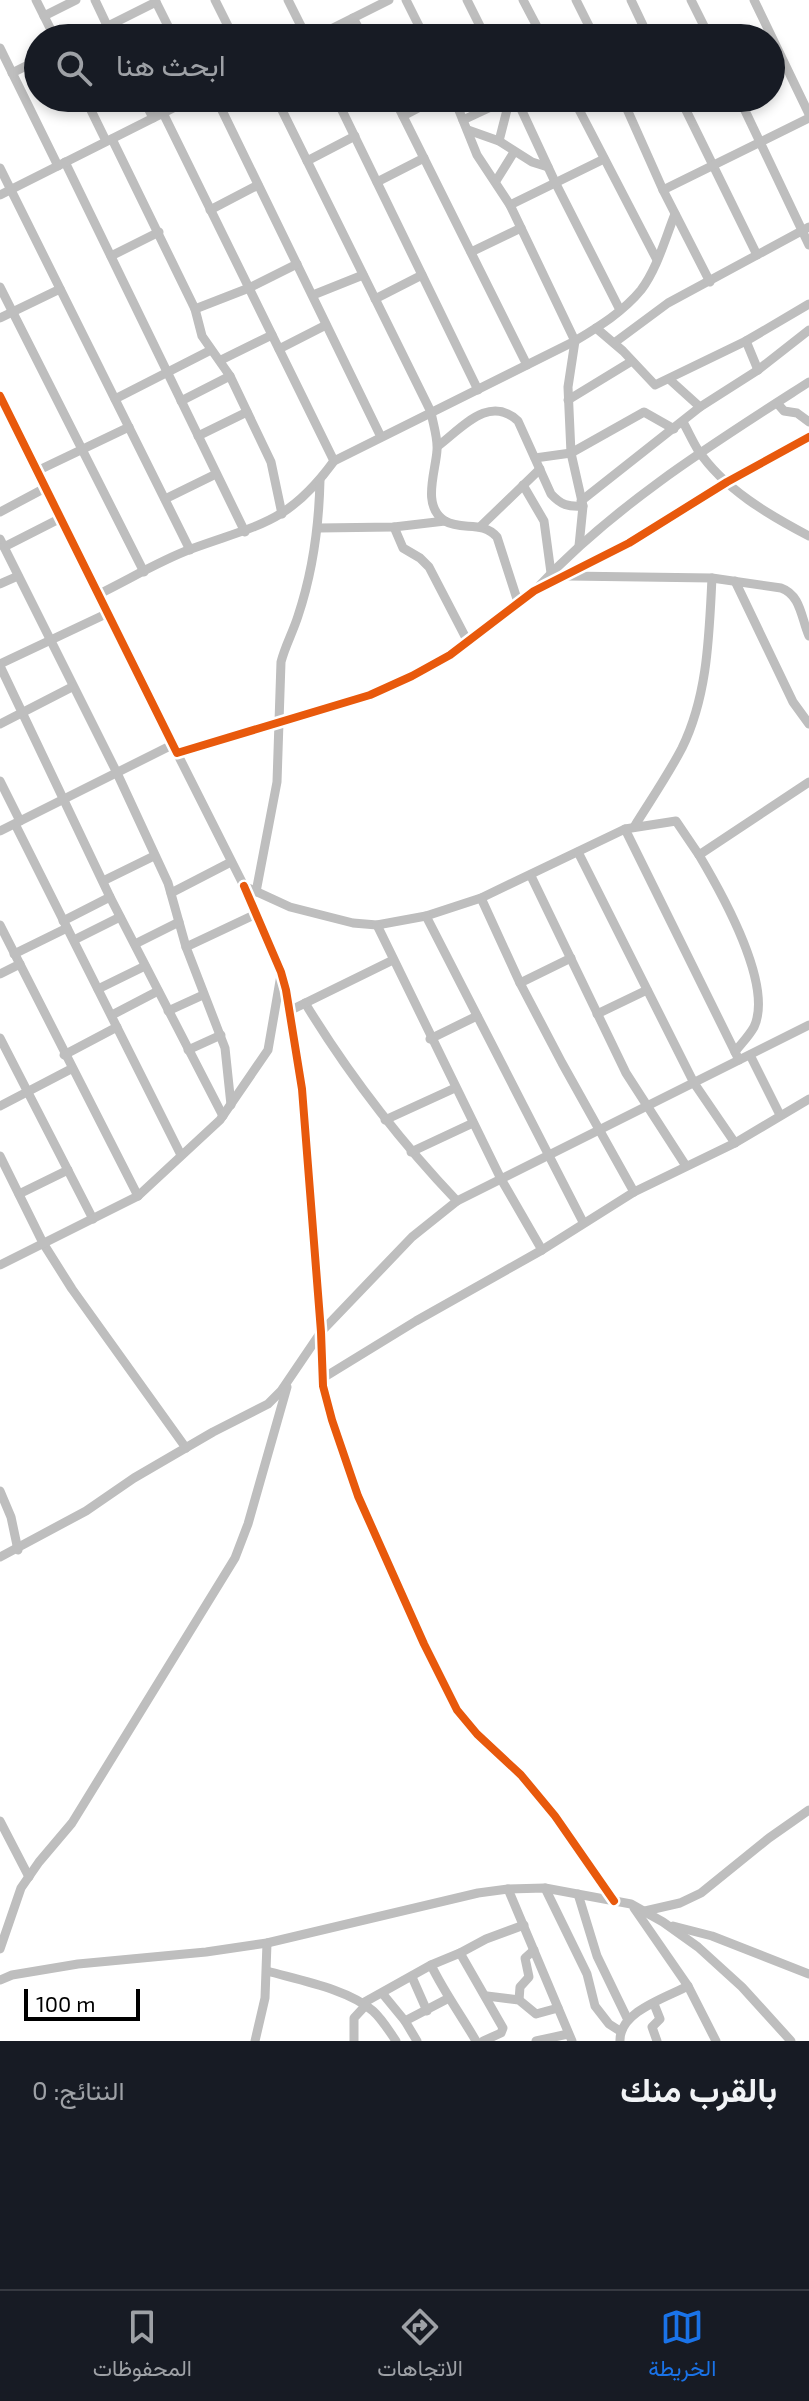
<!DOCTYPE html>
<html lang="ar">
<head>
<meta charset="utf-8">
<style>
  body { margin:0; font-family:"Exo 2",Vazirmatn,sans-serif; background:#242831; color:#f1f3f6; direction:rtl }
  .scale { position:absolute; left:24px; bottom:20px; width:116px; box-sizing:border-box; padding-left:8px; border:4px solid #000; border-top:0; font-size:22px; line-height:28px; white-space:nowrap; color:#000; -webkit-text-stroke:6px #fff; paint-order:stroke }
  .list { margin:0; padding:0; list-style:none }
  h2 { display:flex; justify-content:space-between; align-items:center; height:104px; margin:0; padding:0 32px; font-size:34px }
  h2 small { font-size:26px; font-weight:400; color:#9ea1a6 }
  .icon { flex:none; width:44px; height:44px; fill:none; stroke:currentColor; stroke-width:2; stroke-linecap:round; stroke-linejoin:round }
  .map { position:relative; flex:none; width:809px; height:2041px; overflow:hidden; direction:ltr }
  .search { position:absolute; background:#171b24; box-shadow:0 4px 12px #0003; left:24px; right:24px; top:24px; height:88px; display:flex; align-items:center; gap:20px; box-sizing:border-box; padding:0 28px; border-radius:44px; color:#9ea1a6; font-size:30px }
  .sheet { height:248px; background:#171b24 }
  nav { display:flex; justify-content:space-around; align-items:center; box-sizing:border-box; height:112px; border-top:2px solid #363941; background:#171b24; font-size:22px; color:#9ea1a6 }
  nav a { display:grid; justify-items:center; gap:4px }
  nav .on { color:#1a73e8 }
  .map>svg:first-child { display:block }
</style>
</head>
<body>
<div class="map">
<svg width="809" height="2041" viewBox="0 0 809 2041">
  <rect width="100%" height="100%" fill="#fff"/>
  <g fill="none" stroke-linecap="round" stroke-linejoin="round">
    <g stroke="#bebebe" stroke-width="9">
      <polyline points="36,0 55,38"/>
      <polyline points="95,0 113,38"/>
      <polyline points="155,0 174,38"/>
      <polyline points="215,0 234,38"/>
      <polyline points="288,0 307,38"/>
      <polyline points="406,0 425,38"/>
      <polyline points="467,0 486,38"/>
      <polyline points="523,0 543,38"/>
      <polyline points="576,0 595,38"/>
      <polyline points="631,0 649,38"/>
      <polyline points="691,0 710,38"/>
      <polyline points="754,0 809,114"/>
      <polyline points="44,16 76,0"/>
      <polyline points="353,18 364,38"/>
      <polyline points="108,26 156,2"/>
      <polyline points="313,38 389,0"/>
      <polyline points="627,38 644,29"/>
      <polyline points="0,48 58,166"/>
      <polyline points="12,73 38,60"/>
      <polyline points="85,98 106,141"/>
      <polyline points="143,98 153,118"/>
      <polyline points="216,98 381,437"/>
      <path d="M276,98l155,314c2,12 7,26 6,38 -1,21 -16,56 8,71 17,10 37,-1 52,16l21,65"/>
      <polyline points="336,98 478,390"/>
      <polyline points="394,98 527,365"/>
      <polyline points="454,98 477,155 510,205 575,341 568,387 571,453 583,506 579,546"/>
      <polyline points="516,98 555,182 620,310"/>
      <polyline points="573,98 657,260"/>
      <polyline points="622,98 663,190 710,282"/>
      <polyline points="680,98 757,255"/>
      <polyline points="739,98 809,245"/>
      <polyline points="340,106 356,98"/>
      <polyline points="163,113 334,461"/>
      <polyline points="403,116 437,98"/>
      <polyline points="463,120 510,98"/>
      <polyline points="468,130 499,141 532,162 548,167"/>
      <polyline points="112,139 195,309 202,336 230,376 271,462 282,514"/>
      <polyline points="499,141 510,98"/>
      <polyline points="307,161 355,136"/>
      <polyline points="65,162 245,532"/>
      <polyline points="0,168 190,550"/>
      <polyline points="496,181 514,152"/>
      <polyline points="377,182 424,158"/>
      <polyline points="663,190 809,118"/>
      <polyline points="0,195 193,98"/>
      <polyline points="510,205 604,159"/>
      <polyline points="210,210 258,185"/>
      <polyline points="471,252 521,228"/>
      <polyline points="111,256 159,232"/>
      <polyline points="0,287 144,572"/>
      <polyline points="313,295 363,275"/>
      <polyline points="375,299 422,275"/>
      <polyline points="195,309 249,288 297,264"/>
      <polyline points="0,318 60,289"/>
      <polyline points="596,328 623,351 655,385 746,341 809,304"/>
      <polyline points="746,341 758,370"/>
      <polyline points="614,343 668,303 809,227"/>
      <polyline points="279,349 326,325"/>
      <polyline points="221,360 272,335"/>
      <polyline points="669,379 700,407"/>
      <polyline points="0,396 177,753 370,695 412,676 450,655 534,591 629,543 727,482 809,437"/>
      <polyline points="115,399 211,350"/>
      <polyline points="568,400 632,361"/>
      <polyline points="181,401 230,376"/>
      <polyline points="777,403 784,411 797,413 809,422"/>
      <path d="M683,422c5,9 10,20 15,28 26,39 71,65 111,86"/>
      <polyline points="198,436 247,412"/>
      <path d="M438,446c24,-18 51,-52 80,-25l33,73c10,11 17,13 32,12"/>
      <polyline points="535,458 571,453 644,412 674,429"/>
      <polyline points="39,470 129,427"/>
      <polyline points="523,485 544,521 551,573"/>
      <polyline points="165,499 216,474"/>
      <polyline points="581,501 700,407 758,370 809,330"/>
      <polyline points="0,512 47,487"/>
      <polyline points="481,526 540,469"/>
      <polyline points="394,527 403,548 420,558 429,567 468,642"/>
      <polyline points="319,528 394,527 445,521"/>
      <polyline points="0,539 117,773 168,883 186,947 225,1048 231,1105"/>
      <polyline points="4,547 61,518"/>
      <path d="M568,576l144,2 69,10c20,7 20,30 28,48"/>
      <polyline points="735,581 793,702 809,724"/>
      <polyline points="0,584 18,576"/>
      <path d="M539,586c78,-83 175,-143 270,-204"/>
      <path d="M97,595c31,-15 62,-34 94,-46 68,-25 97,-25 143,-88l241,-120c23,-14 48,-29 66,-51 16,-21 24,-51 34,-76"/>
      <polyline points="0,664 106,614"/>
      <polyline points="0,666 110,897 223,1116"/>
      <polyline points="0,724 72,687"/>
      <polyline points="177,753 244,886 290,907 353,923 377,925 426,916 481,898 625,829 676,821 699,855 809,782"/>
      <polyline points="0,781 20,821"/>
      <polyline points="15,824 181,1155"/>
      <path d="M634,827c16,-26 34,-52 48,-79 26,-53 27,-113 30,-170"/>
      <polyline points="625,829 739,1060"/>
      <polyline points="0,831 172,745"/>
      <polyline points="578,852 694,1083 735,1143"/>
      <path d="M699,855c22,37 75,130 55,172 -5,9 -13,17 -19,25"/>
      <polyline points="531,876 626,1073 686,1166"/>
      <polyline points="103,881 154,856"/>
      <polyline points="244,886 281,972 286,990 302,1089 321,1332 323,1386 332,1420 358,1496 424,1644 457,1710 477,1734 521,1775 555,1816 614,1901"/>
      <path d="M256,892l21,-110 4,-120c4,-16 12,-30 17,-46 15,-45 21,-90 22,-136"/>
      <polyline points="171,893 231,862"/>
      <polyline points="481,898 520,983 562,1063 634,1192"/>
      <polyline points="426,916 583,1222"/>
      <polyline points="63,921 110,897"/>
      <polyline points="0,925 138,1196"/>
      <polyline points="377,925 501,1179 542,1250"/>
      <polyline points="74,940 120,917"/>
      <polyline points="135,944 179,922"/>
      <polyline points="186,947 256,914"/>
      <polyline points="14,954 67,928"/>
      <polyline points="0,974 20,964"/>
      <polyline points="520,983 571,958"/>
      <polyline points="98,989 145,966"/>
      <path d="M305,1003c44,72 94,137 152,198"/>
      <polyline points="168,1011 203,995"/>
      <polyline points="289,1011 393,960"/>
      <polyline points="597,1014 647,990"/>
      <polyline points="112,1015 158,991"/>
      <polyline points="0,1038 93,1219"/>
      <polyline points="430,1039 477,1016"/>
      <polyline points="188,1050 221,1035"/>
      <polyline points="64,1055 117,1027"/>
      <polyline points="750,1055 780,1115"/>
      <polyline points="0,1106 71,1069"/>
      <polyline points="385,1120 455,1088"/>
      <polyline points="411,1152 473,1123"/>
      <polyline points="0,1156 43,1243 72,1289 186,1448"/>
      <polyline points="19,1194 68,1170"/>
      <polyline points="0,1265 138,1196 220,1120 268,1050 281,975"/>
      <polyline points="323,1378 416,1321 542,1250 634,1192 735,1143 809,1099"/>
      <polyline points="0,1491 11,1517 18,1550"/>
      <polyline points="0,1557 86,1511 134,1478 213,1432 268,1404 281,1391 321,1332 412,1237 457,1201 809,1025"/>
      <polyline points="0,1821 29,1877"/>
      <polyline points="545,1888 587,1974 595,2006 609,2024 620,2031"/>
      <polyline points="508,1889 572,2041"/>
      <polyline points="578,1894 597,1956 627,2018"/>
      <polyline points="634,1908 688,1986 716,2041"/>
      <polyline points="645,1911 680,1903 701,1893 769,1838 809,1810"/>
      <polyline points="673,1926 712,1936 809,1974"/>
      <polyline points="0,1949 21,1888 39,1862 72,1823 235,1558 248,1524 287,1387"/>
      <polyline points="460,1953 486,1939 524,1925"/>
      <path d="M431,1965c13,27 30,50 45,76"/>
      <path d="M267,1971c32,9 81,18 106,40 9,8 16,20 23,30"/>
      <polyline points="412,1977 427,2011"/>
      <polyline points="0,1980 12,1975 78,1964 206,1952 267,1943 478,1893 508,1889 545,1888 631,1904 663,1922 698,1947 742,1987 791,2041"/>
      <polyline points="382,1993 405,2021 417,2041"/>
      <polyline points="487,1996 519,2000 536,2014 558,2008"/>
      <polyline points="519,2000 520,1987 529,1977 525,1958 534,1950"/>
      <polyline points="363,2003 431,1965 460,1953 503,2028 501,2033 483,2041"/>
      <polyline points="654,2004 660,2019 652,2027 657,2041"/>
      <polyline points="405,2021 449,1998"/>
      <polyline points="255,2041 265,1998 267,1943"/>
      <polyline points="354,2041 354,2018 366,2005"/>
      <polyline points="536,2041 568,2034"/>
      <path d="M620,2041c-1,-29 45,-43 68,-55"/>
    </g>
    <defs>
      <g id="cycleway">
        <polyline points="0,396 177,753 370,695 412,676 450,655 534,591 629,543 727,482 809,437"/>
        <polyline points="244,886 281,972 286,990 302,1089 321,1332 323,1386 332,1420 358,1496 424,1644 457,1710 477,1734 521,1775 555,1816 614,1901"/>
      </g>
    </defs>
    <use href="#cycleway" stroke="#fff" stroke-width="13"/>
    <use href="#cycleway" stroke="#e8590c" stroke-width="8"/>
  </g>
</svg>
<div class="scale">100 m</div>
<div class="search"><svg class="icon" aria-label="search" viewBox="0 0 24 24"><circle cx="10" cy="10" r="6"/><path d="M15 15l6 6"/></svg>ابحث هنا</div>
</div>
<section class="sheet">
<h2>بالقرب منك<small>النتائج: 0</small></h2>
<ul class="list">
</ul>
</section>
<nav>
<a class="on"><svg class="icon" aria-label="map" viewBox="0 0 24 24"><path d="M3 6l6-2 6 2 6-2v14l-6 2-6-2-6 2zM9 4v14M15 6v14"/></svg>الخريطة</a>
<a><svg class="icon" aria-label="directions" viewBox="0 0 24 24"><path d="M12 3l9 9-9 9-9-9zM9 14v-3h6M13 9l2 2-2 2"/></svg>الاتجاهات</a>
<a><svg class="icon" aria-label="saved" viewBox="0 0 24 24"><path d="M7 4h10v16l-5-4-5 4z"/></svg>المحفوظات</a>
</nav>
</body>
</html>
